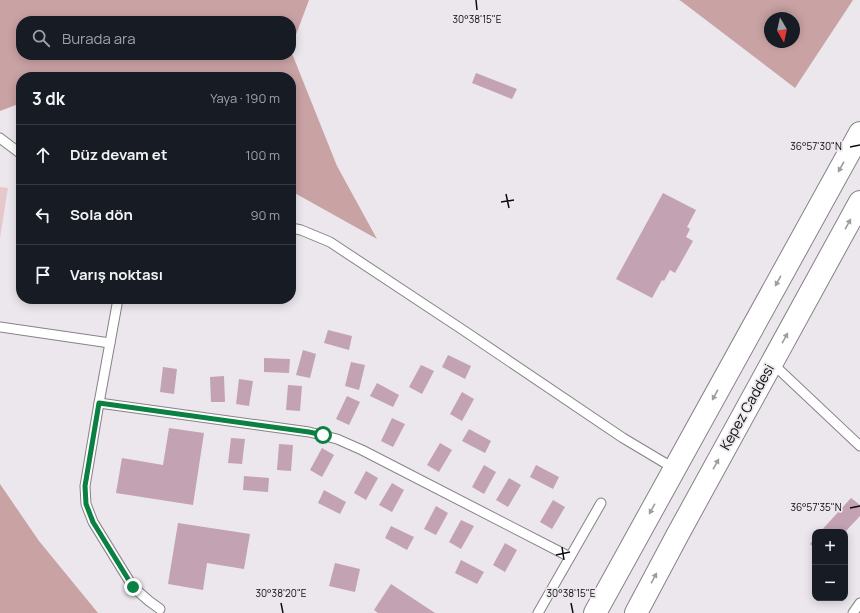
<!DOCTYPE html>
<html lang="tr">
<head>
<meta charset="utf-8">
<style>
  body { margin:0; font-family:Manrope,sans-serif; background:#242831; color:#f1f3f6 }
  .controls { position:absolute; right:12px; bottom:12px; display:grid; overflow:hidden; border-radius:8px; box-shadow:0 2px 10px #0003 }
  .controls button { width:36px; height:36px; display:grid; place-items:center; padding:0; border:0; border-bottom:1px solid #363941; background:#171b24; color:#f1f3f6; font:20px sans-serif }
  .compass { position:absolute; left:764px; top:12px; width:36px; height:36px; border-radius:50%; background:#171b24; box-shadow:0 2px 10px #0003; rotate:171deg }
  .stop { position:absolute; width:12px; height:12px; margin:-9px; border:3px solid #0b8043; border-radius:50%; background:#fff }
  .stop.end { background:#0b8043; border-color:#fff; box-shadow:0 1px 4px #0008 }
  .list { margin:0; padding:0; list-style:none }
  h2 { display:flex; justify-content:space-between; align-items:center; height:52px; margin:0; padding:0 16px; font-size:17px }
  h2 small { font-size:13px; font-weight:400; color:#9ea1a6 }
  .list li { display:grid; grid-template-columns:26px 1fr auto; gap:12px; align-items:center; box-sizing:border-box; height:60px; padding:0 16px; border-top:1px solid #363941 }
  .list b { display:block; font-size:15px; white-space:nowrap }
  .list em { font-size:13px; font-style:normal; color:#9ea1a6 }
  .icon { flex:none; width:22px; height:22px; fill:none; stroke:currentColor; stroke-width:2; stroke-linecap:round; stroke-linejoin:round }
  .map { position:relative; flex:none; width:860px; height:613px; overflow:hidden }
  .search { position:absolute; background:#171b24; box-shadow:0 2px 10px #0003; left:16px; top:16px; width:280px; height:44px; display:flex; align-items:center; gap:10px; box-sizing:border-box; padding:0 14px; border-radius:16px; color:#9ea1a6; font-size:15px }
  .panel { position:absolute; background:#171b24; box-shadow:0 2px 10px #0003; left:16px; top:72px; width:280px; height:232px; border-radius:16px }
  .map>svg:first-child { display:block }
</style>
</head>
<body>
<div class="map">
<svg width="860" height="613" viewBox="0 0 860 613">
  <rect width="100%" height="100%" fill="#ebe7ed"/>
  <polygon fill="#e5c9ca" points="0,187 8,188 0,238"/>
  <g fill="#c9a2a4" fill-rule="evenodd">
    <polygon points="0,0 309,0 291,48 291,21 21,21 21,55 291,55 291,51 337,166 377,239 291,191 291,77 21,77 21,103 0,111"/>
    <path d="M679,0h174l-58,88 -114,-87zM770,18h24v24h-24z"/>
    <polygon points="0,484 39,541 98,613 0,613"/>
  </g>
  <g fill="#c3a2b3">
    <polygon points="476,73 517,89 512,99 472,83"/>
    <polygon points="663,193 696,210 687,227 690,229 686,237 693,241 675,273 670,270 664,281 662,280 652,298 616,279"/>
    <polygon points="328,330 352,336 349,350 324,343"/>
    <polygon points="303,350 316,354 310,378 296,375"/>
    <polygon points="448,355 471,366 465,379 442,367"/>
    <polygon points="264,358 290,359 289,373 264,372"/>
    <polygon points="351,362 365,365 359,390 345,386"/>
    <polygon points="421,365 434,371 422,394 409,387"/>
    <polygon points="163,367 177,369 174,394 160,392"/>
    <polygon points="224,376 225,402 211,402 210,377"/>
    <polygon points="239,379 253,381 249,406 236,404"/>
    <polygon points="377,383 399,395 393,407 370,396"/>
    <polygon points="288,385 302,386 300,411 286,410"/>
    <polygon points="462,392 474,399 462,421 450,414"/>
    <polygon points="347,396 360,402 349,425 336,419"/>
    <polygon points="392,418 405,424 393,447 381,441"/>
    <polygon points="169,428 204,433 193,505 116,493 122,458 163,465"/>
    <polygon points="469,429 491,441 485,453 462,441"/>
    <polygon points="231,438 245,439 242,464 228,463"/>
    <polygon points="440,443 452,450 439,472 427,465"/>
    <polygon points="279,444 293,445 291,471 277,470"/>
    <polygon points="322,448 334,455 322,477 310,470"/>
    <polygon points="484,465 496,472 484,494 472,487"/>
    <polygon points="536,465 559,477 553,489 530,477"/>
    <polygon points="366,471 378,478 366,500 354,493"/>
    <polygon points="244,476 269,478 268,492 243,490"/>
    <polygon points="509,478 521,485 508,507 496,500"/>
    <polygon points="392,483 404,490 392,512 379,505"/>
    <polygon points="324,490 346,502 340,514 318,503"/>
    <polygon points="851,498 860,505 860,516 845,532 820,532"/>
    <polygon points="553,500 565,507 552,529 540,522"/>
    <polygon points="436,506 448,513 436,535 424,529"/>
    <polygon points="461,520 474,526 461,549 449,542"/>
    <polygon points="178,523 250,534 244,569 207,563 203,590 168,584"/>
    <polygon points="391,526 414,537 407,550 385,538"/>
    <polygon points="815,538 815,548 810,544"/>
    <polygon points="505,543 517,550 505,572 493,565"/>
    <polygon points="461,560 484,572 477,584 455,573"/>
    <polygon points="335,563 360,569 355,592 329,586"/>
    <polygon points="391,584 435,613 378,613 374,610"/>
  </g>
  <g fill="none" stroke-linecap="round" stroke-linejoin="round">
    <defs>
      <g id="service">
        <polyline points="0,138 21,154"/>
        <polyline points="291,228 301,230 330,242 463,330 623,438 675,469"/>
        <polyline points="118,299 99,403 85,486 86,504 93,522 133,587 149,601 160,609"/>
        <polyline points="0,327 110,343"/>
        <polyline points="772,363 860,446"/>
        <polyline points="99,403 309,432 337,439 362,450 570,557"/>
        <polyline points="538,613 601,503"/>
        <polyline points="853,613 860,603"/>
      </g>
      <g id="primary">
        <polyline points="595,613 860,133"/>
        <polyline points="636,613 678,534 860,202"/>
      </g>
    </defs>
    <use href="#service" stroke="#868287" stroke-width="11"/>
    <use href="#primary" stroke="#868287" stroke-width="24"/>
    <use href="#service" stroke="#fff" stroke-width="9"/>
    <use href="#primary" stroke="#fff" stroke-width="22"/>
  </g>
  <defs><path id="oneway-solid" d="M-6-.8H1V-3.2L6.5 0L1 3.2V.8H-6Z"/></defs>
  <g fill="#9e9e9f">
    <use href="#oneway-solid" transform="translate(841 167) rotate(119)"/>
    <use href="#oneway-solid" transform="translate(848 224) rotate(-61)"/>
    <use href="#oneway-solid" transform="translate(778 281) rotate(119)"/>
    <use href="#oneway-solid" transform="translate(785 338) rotate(-61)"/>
    <use href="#oneway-solid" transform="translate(715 395) rotate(119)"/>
    <use href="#oneway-solid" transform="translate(716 464) rotate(-61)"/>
    <use href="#oneway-solid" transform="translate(652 509) rotate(119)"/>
    <use href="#oneway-solid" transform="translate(654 578) rotate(-62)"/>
  </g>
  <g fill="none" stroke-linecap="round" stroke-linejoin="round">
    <polyline stroke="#0b8043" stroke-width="5" points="133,587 93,522 86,504 85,486 99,403 309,432 323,435"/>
  </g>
  <path fill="none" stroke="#0d0c0e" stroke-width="1.5" d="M476,0l1,10M850,147l10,-2M506,194l3,14M501,202l13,-2M850,508l10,-2M562,547l2,13M556,555l14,-3M281,603l2,10M571,603l2,10"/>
  <g text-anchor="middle" stroke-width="3.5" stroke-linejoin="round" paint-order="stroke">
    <g font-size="14" fill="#0d0c0e" stroke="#ebe7ed">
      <text transform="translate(747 407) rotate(-61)" y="5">Kepez Caddesi</text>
    </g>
  </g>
  <g font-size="10" text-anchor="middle" fill="#0d0c0e" stroke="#ebe7ed" stroke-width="3.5" stroke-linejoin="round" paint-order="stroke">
    <text x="477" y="23">30°38'15"E</text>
    <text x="816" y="150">36°57'30"N</text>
    <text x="816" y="511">36°57'35"N</text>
    <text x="281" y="597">30°38'20"E</text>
    <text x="571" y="597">30°38'15"E</text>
  </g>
</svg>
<div class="controls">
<button>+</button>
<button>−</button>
</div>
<svg class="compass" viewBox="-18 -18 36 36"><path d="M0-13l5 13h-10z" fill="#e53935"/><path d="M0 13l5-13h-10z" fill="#9ea1a6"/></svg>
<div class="stop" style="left:323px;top:435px"></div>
<div class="stop end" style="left:133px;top:587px"></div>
<div class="search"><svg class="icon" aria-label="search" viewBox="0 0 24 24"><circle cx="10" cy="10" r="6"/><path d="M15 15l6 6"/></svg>Burada ara</div>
<section class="panel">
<h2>3 dk<small>Yaya · 190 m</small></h2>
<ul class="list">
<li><svg class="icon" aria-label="ahead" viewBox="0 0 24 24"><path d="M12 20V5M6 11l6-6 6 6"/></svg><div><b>Düz devam et</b></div><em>100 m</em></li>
<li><svg class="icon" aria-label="left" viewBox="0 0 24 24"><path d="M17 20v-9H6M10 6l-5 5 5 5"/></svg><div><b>Sola dön</b></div><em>90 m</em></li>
<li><svg class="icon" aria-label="arrive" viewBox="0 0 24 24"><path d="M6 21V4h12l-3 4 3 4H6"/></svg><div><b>Varış noktası</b></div></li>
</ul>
</section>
</div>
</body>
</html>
